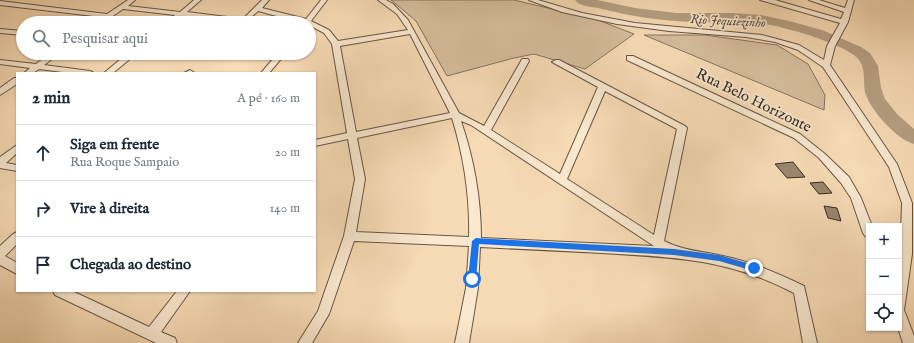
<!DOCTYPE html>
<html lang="pt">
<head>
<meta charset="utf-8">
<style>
  body { margin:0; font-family:"IM FELL English",serif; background:#f6f6f7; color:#1f2937 }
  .controls { position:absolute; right:12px; bottom:12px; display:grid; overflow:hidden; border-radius:0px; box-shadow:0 1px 3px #0004 }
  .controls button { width:36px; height:36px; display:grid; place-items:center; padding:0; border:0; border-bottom:1px solid #e0e1e3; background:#fff; color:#1f2937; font:20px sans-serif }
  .stop { position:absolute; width:12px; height:12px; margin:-9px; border:3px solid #1a73e8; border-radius:50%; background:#fff }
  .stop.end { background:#1a73e8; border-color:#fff; box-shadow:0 1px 4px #0008 }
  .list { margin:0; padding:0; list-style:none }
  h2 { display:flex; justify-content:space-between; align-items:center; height:52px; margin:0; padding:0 16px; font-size:17px }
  h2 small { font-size:13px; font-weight:400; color:#747a83 }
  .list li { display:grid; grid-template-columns:26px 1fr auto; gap:12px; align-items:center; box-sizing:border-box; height:56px; padding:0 16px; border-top:1px solid #e0e1e3 }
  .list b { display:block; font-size:15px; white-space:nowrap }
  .list p { margin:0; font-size:13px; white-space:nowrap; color:#747a83 }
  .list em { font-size:13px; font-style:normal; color:#747a83 }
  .icon { flex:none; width:22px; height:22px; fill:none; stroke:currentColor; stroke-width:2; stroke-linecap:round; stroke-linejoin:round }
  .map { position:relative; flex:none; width:914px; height:343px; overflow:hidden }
  .search { position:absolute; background:#fff; box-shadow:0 1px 3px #0004; left:16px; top:16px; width:300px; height:44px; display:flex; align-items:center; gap:10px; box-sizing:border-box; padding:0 14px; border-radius:22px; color:#747a83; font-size:15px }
  .panel { position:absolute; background:#fff; box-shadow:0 1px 3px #0004; left:16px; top:72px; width:300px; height:220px; border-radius:0px }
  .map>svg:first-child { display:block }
</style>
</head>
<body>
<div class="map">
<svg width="914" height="343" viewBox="0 0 914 343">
  <rect width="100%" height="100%" fill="#f7dbb5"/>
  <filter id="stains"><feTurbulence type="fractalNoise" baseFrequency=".005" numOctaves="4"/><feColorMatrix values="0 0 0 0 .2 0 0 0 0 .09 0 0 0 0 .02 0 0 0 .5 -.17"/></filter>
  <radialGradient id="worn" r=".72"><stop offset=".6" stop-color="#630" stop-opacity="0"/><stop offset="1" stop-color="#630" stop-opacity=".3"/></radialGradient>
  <g fill="#d6bd9c" stroke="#86745e">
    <polygon points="391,0 514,0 598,20 634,34 585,69 534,54 514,58 447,76 416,21"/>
    <polygon points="644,35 705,35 777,45 808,64 825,95 824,110"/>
  </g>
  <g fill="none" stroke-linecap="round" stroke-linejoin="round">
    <path fill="#b69f82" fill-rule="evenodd" d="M575,0h22l38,8 41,5h56l29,2 28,6 33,9 39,17 9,6 8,13 3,22 4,11 12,15 17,15v15c-18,-5 -44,-34 -49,-52 -2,-10 1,-23 -6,-32 -8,-12 -57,-28 -72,-31 -18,-5 -38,-8 -57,-8 -12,0 -24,2 -36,1 -33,-1 -65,-6 -96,-14 -7,-1 -19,-2 -23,-8z"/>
  </g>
  <g fill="#9b866d" stroke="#372a20">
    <polygon points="793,162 805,177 787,178 775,164"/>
    <polygon points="823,182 832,193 819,194 810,183"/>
    <polygon points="824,206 837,208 841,221 828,218"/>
  </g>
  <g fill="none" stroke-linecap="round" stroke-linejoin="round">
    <defs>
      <g id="street">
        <path d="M128,0h7l-7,6 52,6 14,-12h7l-14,12 56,7 19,-19h7l-7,8 44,11 15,-19h6l-16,21 18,9 9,11 70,-11 -11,-16 -19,-14h8l7,4 15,16 51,93 25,13 37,-65 1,-2h6l1,2 -38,69 69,44 38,-87 -46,-25 4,-2h3l126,66 2,2 -23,113c19,10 38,10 59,15 29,6 55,17 81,30l13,57h-14l-9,-50c-65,-34 -120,-36 -192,-40 -40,-2 -81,-4 -122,-6l-2,41 -9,55h-14l11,-55 3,-42 -115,-5 -25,73 -17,29h-14l20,-32 26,-75 11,-57 -7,-40 -33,7v-6l32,-7 -15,-89 -8,-11 -15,-8v-2h-7l-44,-12 -13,12 -62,-7 -9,7h-8l9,-8 -52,-6 -20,14h-9l8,-6 -102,-12v-4l107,13zM410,34l40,79 -94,19 -16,-86zM605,91l72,38 -23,106 -87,-56zM452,118c12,39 18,79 17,119l-113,-5 9,-53 -8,-41zM461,121l10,4 183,121 -173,-8c0,-40 -7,-79 -20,-117z"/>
        <polygon points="529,0 538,0 582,13 635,23 762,35 799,45 824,60 827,46 840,23 760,0 775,0 841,19 844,12 809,0 819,0 845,8 848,0 854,0 848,22 835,46 830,65 897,164 912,203 912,254 904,310 914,336 914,343 903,343 898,328 902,203 889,167 823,67 798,50 775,42 746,37 669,31 617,24 562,12"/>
        <polygon points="0,29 23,31 23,35 0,33"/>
        <polygon points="51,53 60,53 44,65 90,71 94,73 70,73 39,69 33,73 24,73 30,68 0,64 0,60 36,64"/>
        <polygon points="128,53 137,53 113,73 104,73"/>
        <polygon points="278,53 286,53 269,73 261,73"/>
        <polygon points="627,56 633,56 800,134 825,154 849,177 861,198 872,226 869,226 869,237 865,236 863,233 851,198 841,183 819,158 794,138 627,60"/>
        <polygon points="190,70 195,73 184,73"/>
        <polygon points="14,78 17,78 17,84 0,95 0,88"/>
        <polygon points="17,145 17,153 6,163 17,165 17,171 0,168 0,157"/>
        <polygon points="17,232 17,244 5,256 17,263 17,274 0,265 0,246 13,234"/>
        <polygon points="53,291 72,291 149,327 177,291 190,291 161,332 175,338 177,343 156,343 55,295"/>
      </g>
    </defs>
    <use href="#street" stroke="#675645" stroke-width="2"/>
    <use href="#street" fill="#fae8cf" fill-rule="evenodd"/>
  </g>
  <polygon fill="#1a73e8" points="476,238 674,249 719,255 754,265 757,268 754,271 719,261 674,255 479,244 476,279 472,282 468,279 472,241"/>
  <g text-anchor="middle" stroke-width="3.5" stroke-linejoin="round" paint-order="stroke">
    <g font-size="13" font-style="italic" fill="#5d4d3d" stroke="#fae8cf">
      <text transform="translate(728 20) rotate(3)" y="5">Rio Jequiezinho</text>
    </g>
    <g font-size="15" fill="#372a20" stroke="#fae8cf">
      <text transform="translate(754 100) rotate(26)" y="5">Rua Belo Horizonte</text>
    </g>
  </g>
  <rect width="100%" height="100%" filter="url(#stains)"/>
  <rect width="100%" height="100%" fill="url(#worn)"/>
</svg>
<div class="controls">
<button>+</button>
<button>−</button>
<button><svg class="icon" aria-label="locate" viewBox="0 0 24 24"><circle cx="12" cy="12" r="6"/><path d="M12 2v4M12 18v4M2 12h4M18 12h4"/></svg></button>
</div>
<div class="stop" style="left:472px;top:279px"></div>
<div class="stop end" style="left:754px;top:268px"></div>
<div class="search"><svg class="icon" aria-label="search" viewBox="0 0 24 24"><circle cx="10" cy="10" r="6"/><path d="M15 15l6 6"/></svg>Pesquisar aqui</div>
<section class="panel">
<h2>2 min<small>A pé · 160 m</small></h2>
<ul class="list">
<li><svg class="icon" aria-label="ahead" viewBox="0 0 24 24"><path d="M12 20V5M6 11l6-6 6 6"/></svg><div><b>Siga em frente</b><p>Rua Roque Sampaio</p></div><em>20 m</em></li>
<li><svg class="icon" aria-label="right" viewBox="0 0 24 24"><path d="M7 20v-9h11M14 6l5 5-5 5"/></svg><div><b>Vire à direita</b></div><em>140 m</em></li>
<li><svg class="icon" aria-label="arrive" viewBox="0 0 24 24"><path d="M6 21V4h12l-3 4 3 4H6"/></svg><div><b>Chegada ao destino</b></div></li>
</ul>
</section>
</div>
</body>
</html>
